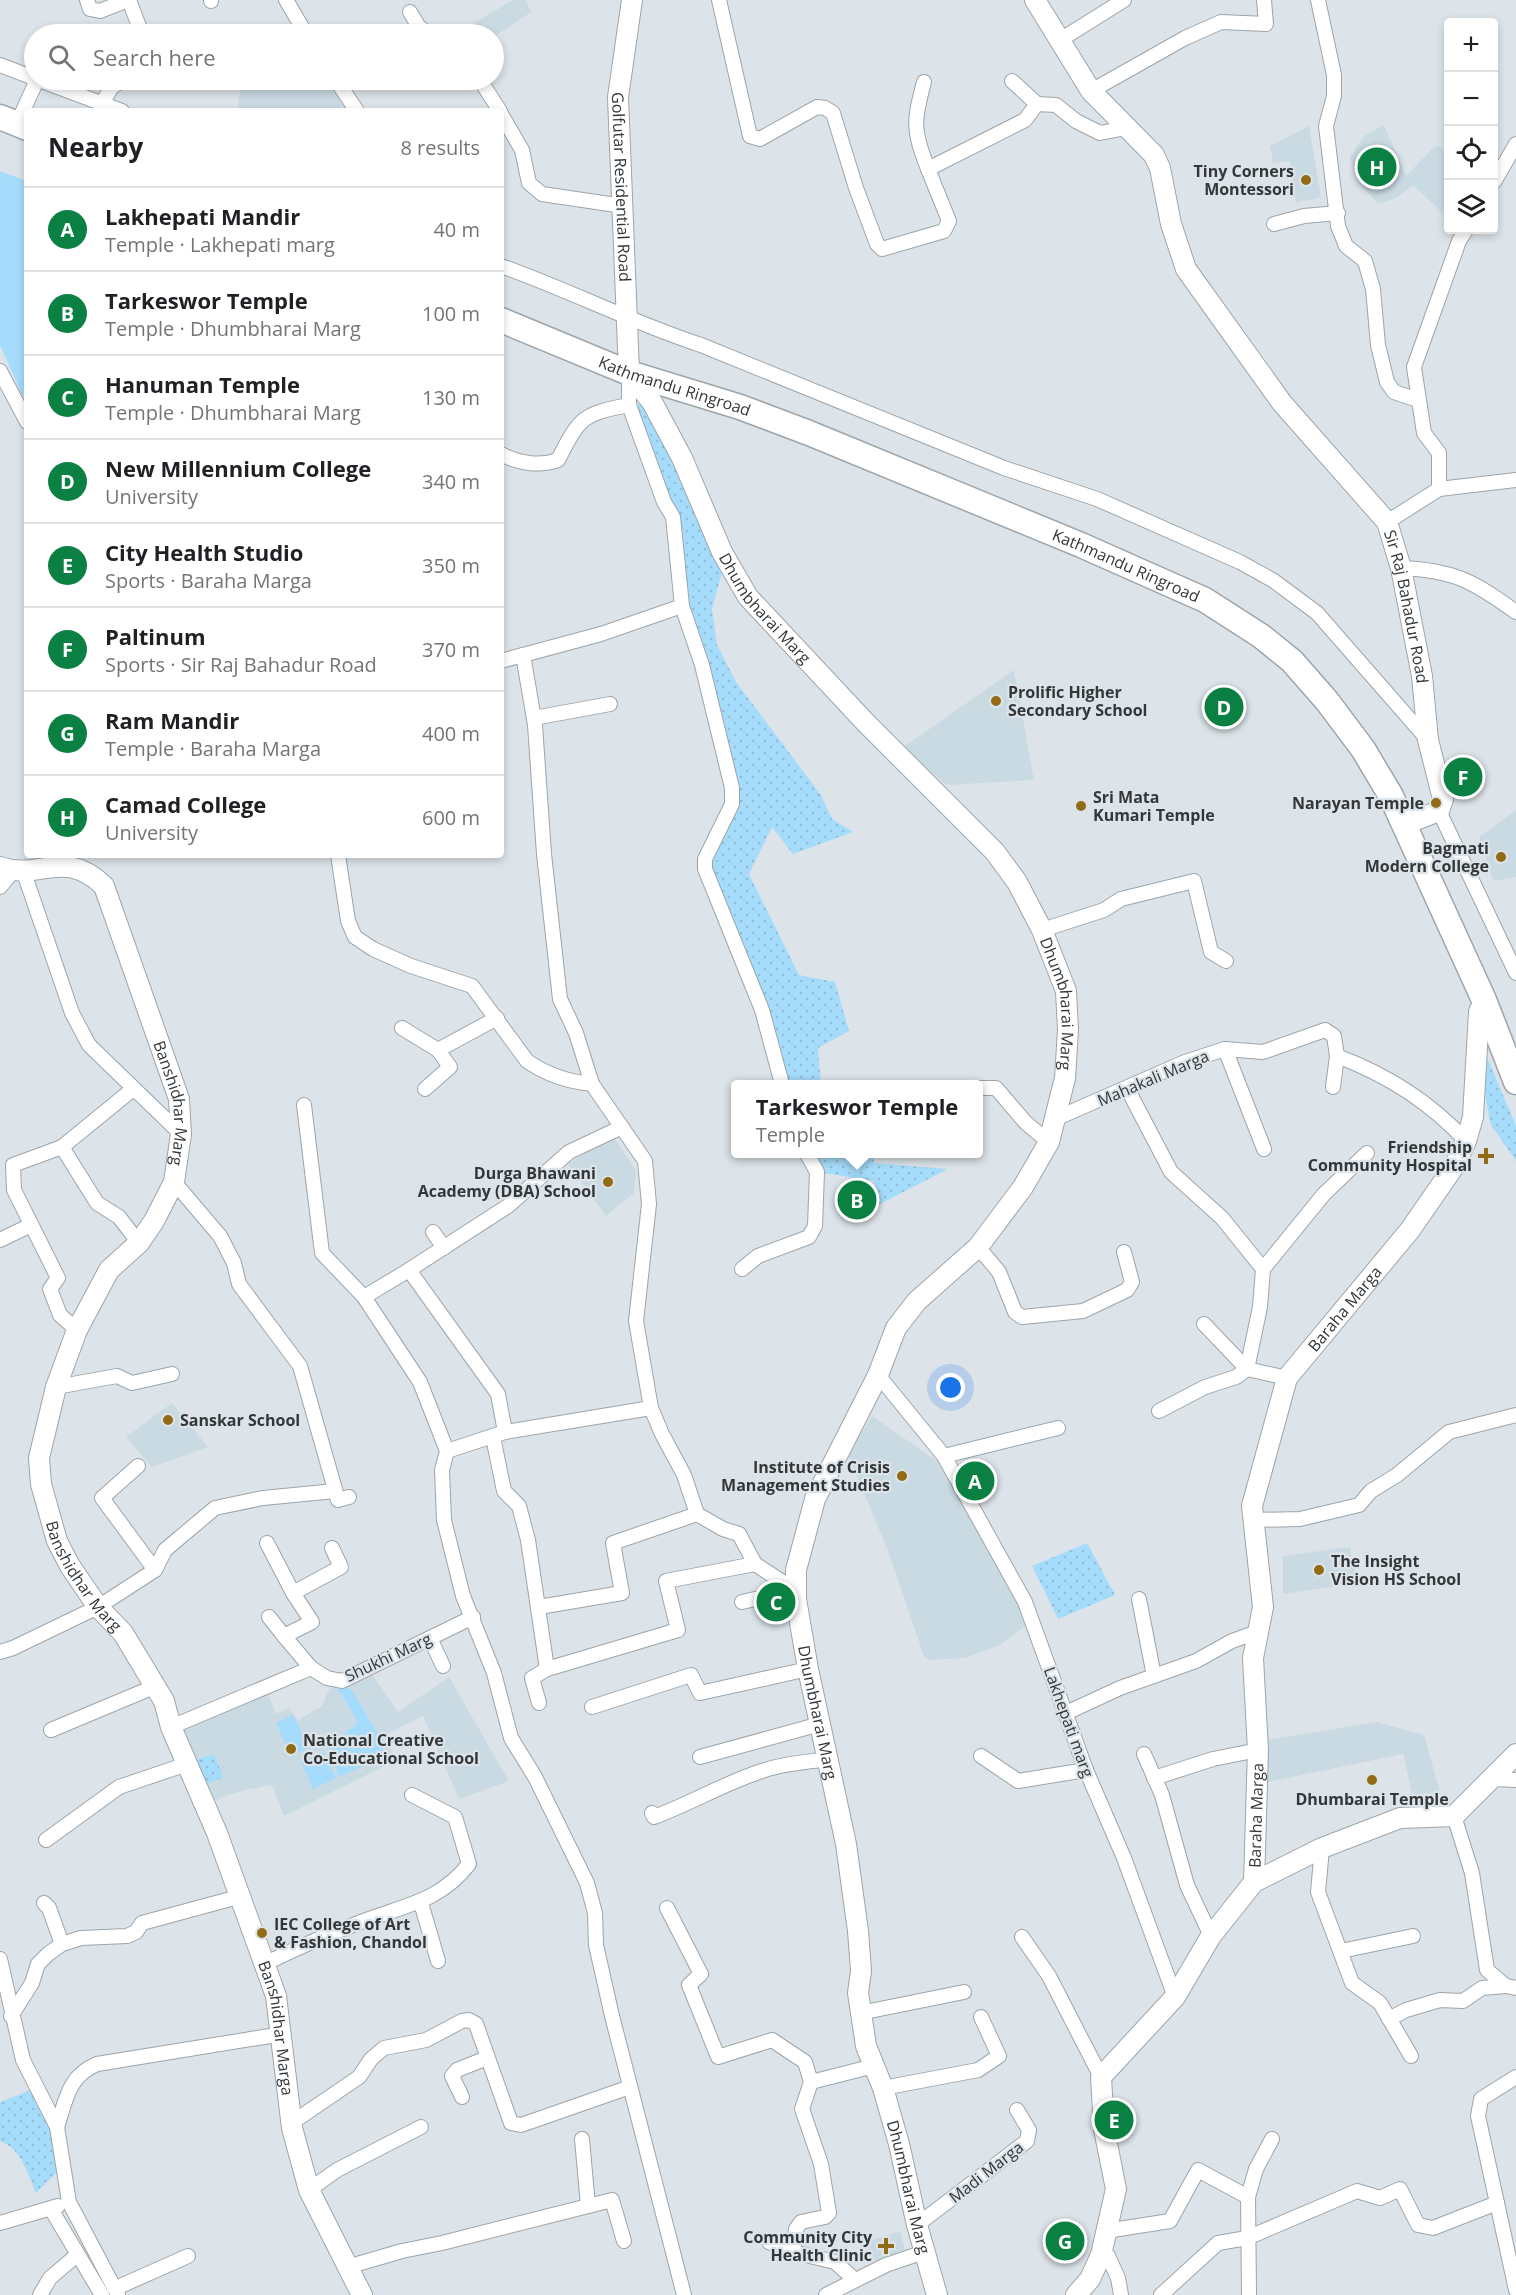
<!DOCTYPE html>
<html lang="en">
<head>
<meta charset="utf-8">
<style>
  body { margin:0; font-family:"Open Sans",sans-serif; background:#f6f6f6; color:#202124 }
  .controls { position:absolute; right:18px; top:18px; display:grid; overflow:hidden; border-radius:6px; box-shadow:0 3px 9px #0003 }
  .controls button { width:54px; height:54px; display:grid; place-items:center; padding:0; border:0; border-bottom:2px solid #e0e0e0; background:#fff; color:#202124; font:30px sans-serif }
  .you { position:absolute; left:951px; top:1388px; width:21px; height:21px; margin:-15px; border:4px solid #fff; border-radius:50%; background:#1a73e8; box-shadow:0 0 0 9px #1a73e833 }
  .badge { display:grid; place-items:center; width:39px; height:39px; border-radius:50%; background:#0b8043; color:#fff; font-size:20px; font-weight:700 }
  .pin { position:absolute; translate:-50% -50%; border:3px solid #fff; box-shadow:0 2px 6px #0006 }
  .popup { position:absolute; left:731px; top:1080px; width:252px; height:78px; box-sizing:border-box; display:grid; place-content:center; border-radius:6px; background:#fff; filter:drop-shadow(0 2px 4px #0005); font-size:20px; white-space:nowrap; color:#757577 }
  .popup b { font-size:22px; color:#202124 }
  .popup::after { content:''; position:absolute; left:50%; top:100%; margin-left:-12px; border:12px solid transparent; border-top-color:#fff }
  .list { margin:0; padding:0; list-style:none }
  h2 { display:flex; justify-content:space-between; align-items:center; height:78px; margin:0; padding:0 24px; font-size:26px }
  h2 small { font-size:20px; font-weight:400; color:#757577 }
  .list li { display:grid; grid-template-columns:39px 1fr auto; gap:18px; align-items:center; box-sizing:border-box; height:84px; padding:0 24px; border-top:2px solid #e0e0e0 }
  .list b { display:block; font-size:22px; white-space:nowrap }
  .list p { margin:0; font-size:20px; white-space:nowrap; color:#757577 }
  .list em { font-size:20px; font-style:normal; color:#757577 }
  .icon { flex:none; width:33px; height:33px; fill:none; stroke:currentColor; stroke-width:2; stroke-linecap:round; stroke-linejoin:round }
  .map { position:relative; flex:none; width:1516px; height:2295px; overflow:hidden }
  .search { position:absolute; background:#fff; box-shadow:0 3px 9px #0003; left:24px; top:24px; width:480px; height:66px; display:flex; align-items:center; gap:15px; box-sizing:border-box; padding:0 21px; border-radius:33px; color:#757577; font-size:22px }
  .panel { position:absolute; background:#fff; box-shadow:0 3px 9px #0003; left:24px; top:108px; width:480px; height:750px; border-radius:6px }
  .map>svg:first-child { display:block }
</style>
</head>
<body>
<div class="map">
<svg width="1516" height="2295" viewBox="0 0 1516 2295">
  <defs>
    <pattern id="grass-dots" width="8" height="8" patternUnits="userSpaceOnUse" patternTransform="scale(1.5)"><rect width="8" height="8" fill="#a6dcfb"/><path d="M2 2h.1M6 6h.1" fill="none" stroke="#90bdd8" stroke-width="1.8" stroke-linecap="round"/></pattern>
  </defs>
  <rect width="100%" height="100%" fill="#dce4e9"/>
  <g fill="#cadae3">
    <polygon points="513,0 526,0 531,12 494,37 467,34 464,29"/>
    <polygon points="242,80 331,80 351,111 237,111"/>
    <polygon points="1384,125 1406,176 1436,145 1448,151 1448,218 1413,185 1396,198 1378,204 1357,180 1350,157 1363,137"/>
    <polygon points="1309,126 1321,197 1296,203 1290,161 1273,163 1270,146"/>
    <polygon points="1014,670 1034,780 947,785 902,748"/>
    <polygon points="1516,810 1516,877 1493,881 1479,837"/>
    <polygon points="612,1135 636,1170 634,1193 606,1216 568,1164"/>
    <polygon points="172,1403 208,1447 152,1467 126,1437"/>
    <polygon points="872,1416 937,1461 967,1512 1029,1623 1000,1645 965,1658 929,1660 924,1656 888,1551 848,1455"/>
    <polygon points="1350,1547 1357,1583 1283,1594 1283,1556"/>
    <polygon points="370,1671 398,1712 449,1677 509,1781 459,1799 423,1716 385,1735 395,1761 284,1816 272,1785 241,1791 208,1802 182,1725 266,1689 276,1714 289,1708 298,1720 322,1706 329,1689"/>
    <polygon points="1377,1722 1424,1735 1444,1806 1415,1806 1403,1754 1268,1782 1265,1740"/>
    <polygon points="900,2231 905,2250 874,2261 866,2242"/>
  </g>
  <g fill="url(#grass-dots)">
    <polygon points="645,401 724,565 712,609 717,645 736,682 821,795 832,819 853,832 793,854 772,827 749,874 799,975 835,982 849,1031 818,1048 821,1084 780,1084 705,859 732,788 682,606 673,517 630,408"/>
    <polygon points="1487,1057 1516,1126 1516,1161 1491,1125 1486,1100 1484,1061"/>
    <polygon points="807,1154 875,1154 873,1163 948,1169 878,1205 874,1181 817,1172"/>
    <polygon points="1087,1543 1115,1595 1058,1619 1032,1566"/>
    <polygon points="214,1754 223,1777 204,1785 196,1760"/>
    <path d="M31,2090l16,30 12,50 -23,23c-9,-20 -14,-44 -36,-52v-39z"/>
  </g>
  <g fill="#a6dcfb">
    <polygon points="0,171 27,181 27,406 0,345"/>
    <path d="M347,1684c16,24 30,44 39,72l-47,21 -11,-31 28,-21v-6l-18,-30z"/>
    <polygon points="293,1715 309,1748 291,1756 276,1723"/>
    <polygon points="323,1752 336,1778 313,1789 301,1762"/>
  </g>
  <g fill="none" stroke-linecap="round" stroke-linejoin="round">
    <defs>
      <g id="street">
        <polyline points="87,0 90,9 100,11 128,0"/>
        <polyline points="129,0 142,34"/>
        <polyline points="211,0 211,1"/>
        <polyline points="286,0 306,34"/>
        <polyline points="719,0 750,136 760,139 817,107 825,108 833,113 856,188 877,244 882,249 944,231 949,221 928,169 1025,120 1037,104"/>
        <polyline points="1318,0 1334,75 1334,96 1326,126 1338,226 1346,246 1365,261 1373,289 1378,345 1387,382 1394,392 1418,400"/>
        <polyline points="410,12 419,27 429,34"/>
        <polyline points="1060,40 1124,0"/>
        <polyline points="0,65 34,78"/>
        <polyline points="39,80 122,111"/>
        <polyline points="336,80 357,111"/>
        <polyline points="480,80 500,111"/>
        <polyline points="1012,81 1037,104 1056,105 1076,121 1100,133 1126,128"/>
        <path d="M924,82c-11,41 -11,48 4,87"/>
        <polyline points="1091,91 1185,38 1221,22 1266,24 1264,0"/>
        <polyline points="102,103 112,87 123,80"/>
        <polyline points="501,114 522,150 529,183 542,194 623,206"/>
        <polyline points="17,124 37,80"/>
        <polyline points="1494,182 1516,144"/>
        <polyline points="1274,224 1304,216 1338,213"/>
        <path d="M501,266c68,24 132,57 200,79l303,123 93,31 143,63 34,19 43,32 111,127"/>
        <polyline points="0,371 27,422"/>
        <path d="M501,454c17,9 38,13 57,6 22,-43 24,-46 71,-55"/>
        <polyline points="1439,489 1516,480"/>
        <polyline points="1387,522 1439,489 1439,453 1424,433 1414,367 1459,241 1466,230"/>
        <path d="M1401,568c54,2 73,14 115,44"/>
        <polyline points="682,606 702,665 732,788 732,804 705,859 705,869 762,1010 782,1084"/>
        <polyline points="523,655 535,725 544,854 560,999 576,1033 592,1084 645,1161 649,1204 636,1321 651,1408 662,1434 684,1475 697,1514 723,1529 739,1534 755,1564 795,1590"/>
        <polyline points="501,661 601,634 682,606 673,517 664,502 629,405 629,373"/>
        <polyline points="534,718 610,704"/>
        <polyline points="1439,811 1516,973"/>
        <path d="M338,855l10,66 7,16 18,12 38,17 61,20 55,75c19,13 42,21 65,23"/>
        <polyline points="23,870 72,1013 89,1045 181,1134"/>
        <polyline points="0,887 14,870"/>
        <polyline points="1042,930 1104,910 1121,899 1194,881 1211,952 1226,961"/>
        <polyline points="402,1028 438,1050 497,1018"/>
        <polyline points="1225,1049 1264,1149"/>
        <polyline points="1333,1087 1337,1056"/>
        <polyline points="978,1088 996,1088 1026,1123 1049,1142"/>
        <polyline points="1127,1088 1171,1172 1222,1218 1263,1269 1260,1307 1247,1369 1236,1377 1205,1387 1159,1411"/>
        <polyline points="133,1089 62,1147 97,1203 119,1217 139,1243"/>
        <polyline points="425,1089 450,1067 438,1050"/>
        <polyline points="304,1105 322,1253 364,1297 420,1382 447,1451 442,1470 444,1520 463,1596 494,1673 511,1738 535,1777 587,1883 595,1913 596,1945 612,2016 684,2295"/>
        <path d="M1057,1118l128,-56 40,-13 38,3 62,-22 9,6 3,20c48,18 94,47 129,85"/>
        <polyline points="62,1147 13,1165 14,1190 58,1278 50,1289 60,1315 77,1330"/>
        <polyline points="174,1182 220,1236 234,1263 239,1284 300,1366 338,1500 349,1497"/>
        <polyline points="433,1232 444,1248"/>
        <polyline points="0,1240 31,1225"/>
        <polyline points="978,1247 999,1272 1015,1312 1022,1317 1083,1311 1127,1290 1132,1282 1124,1252"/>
        <polyline points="742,1269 758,1256 809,1237 815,1226 817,1172 807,1154"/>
        <polyline points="1263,1269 1324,1194 1367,1153"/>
        <polyline points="409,1270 508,1206 569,1152 622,1127"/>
        <polyline points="364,1297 409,1270 498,1394 505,1432"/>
        <polyline points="1204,1324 1247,1369 1287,1378"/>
        <polyline points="878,1375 944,1456 1025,1602 1086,1770 1124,1858 1175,1997"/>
        <polyline points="56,1387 117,1376 132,1383 172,1374"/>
        <polyline points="493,1437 504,1491 519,1506 528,1540 547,1669"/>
        <polyline points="447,1451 505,1432 651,1408"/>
        <polyline points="944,1456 1058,1428"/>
        <polyline points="138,1466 102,1498 155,1570"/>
        <polyline points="1254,1520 1300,1519 1359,1505 1371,1491 1397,1475 1449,1432 1516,1415"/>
        <polyline points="267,1543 293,1593"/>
        <polyline points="1139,1599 1154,1676"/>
        <polyline points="742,1602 795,1590"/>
        <polyline points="539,1607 622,1593 613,1543 697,1514"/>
        <polyline points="269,1617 284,1636"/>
        <polyline points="430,1638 443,1666"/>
        <polyline points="0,1652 13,1648 98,1607 155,1570 165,1550 215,1508 263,1498 335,1491"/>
        <polyline points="311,1668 284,1636 312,1622 293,1593 341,1567 332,1548"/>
        <polyline points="539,1703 532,1678 547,1669 678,1630 666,1581 755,1564"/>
        <polyline points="592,1707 691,1675 700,1693 808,1669"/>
        <polyline points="1066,1713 1120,1688 1196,1661 1232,1641 1257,1632"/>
        <polyline points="171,1727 311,1668 327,1678 342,1681 473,1617"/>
        <polyline points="51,1730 156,1686"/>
        <polyline points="1144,1754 1162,1795 1187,1885 1211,1936"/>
        <polyline points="981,1756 1018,1781 1086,1770"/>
        <polyline points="700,1757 820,1724"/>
        <polyline points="1154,1778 1213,1759 1258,1750"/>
        <polyline points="1494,1779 1516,1780"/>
        <path d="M652,1813l2,4c38,-14 72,-35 111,-47 20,-7 43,-8 64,-11"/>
        <polyline points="1454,1816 1472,1873 1487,1970 1506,1986 1516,1988"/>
        <polyline points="46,1840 119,1787 187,1764"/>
        <polyline points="1322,1848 1318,1892 1352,1983 1380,2003 1411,2056"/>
        <polyline points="44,1903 49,1908 62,1944"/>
        <polyline points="421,1903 438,1961"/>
        <polyline points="667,1908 701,1974 689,1985 718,2057 772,2040 805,2062 811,2082 802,2109 821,2164 829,2213 825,2217 801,2222 796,2229 793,2252"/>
        <polyline points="1022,1937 1049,1976 1101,2077"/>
        <polyline points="1341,1951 1413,1936"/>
        <polyline points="0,1959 23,2060 57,2127 69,2202 118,2295"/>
        <path d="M264,1964c33,-16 67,-31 102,-44 41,-15 75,-20 103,-56l-14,-47 -43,-22"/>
        <polyline points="860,2013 964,1992"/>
        <polyline points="11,2016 32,1983 38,1964 48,1954 62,1944 81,1938 127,1936 136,1932 142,1923 238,1897"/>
        <polyline points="1389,2019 1406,2010 1440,2000 1463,2001 1482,1988 1506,1986"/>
        <polyline points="1516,2077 1481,2099 1478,2116 1516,2290"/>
        <polyline points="811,2082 874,2066"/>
        <polyline points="883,2088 978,2070 999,2056 981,2017"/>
        <polyline points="462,2097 452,2076 457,2070 487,2058"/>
        <polyline points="293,2122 359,2077 371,2059 384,2048 426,2040 462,2021 469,2020 476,2024 511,2123 521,2125 630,2087"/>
        <path d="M57,2127c9,-27 11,-51 40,-63l185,-30"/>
        <polyline points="582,2139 588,2206"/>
        <polyline points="309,2190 337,2170 421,2127"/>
        <polyline points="51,2209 102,2295"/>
        <polyline points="0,2223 58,2206"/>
        <polyline points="917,2225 1027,2141 1029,2130 1017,2110"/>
        <polyline points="1106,2231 1170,2221 1198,2170 1248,2197"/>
        <polyline points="769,2242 793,2252 835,2262 854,2279"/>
        <polyline points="1101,2255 1108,2256 1118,2278 1121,2295"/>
        <polyline points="347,2267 402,2251 442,2243 612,2200 624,2241"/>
        <polyline points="116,2288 188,2256"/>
        <polyline points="40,2295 50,2278 77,2255"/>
        <polyline points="826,2295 886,2265 924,2252"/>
        <polyline points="1161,2295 1218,2243 1247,2238 1357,2191 1380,2198 1400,2189 1418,2225 1433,2228 1497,2203"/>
        <polyline points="1249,2295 1248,2197 1256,2169 1272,2139"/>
      </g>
      <g id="secondary">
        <path id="s1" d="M632,0l-14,97 11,276 23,29 30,56 40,94 26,45 118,126 129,129 22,30 25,48 24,61 2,39 -3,48 -16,64 -26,45 -45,60 -61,54 -21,27 -18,47 -63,124 -19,71v29l12,70 38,175 12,87 3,40 -3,22 8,53 17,42 16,56 18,81 20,70"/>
        <path id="s2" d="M1035,0l56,91 63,64 6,13 11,56 15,45 96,134 105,119 14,46 21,108 6,64 15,59 -4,12 -34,13"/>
        <path id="s3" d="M0,867c39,14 64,-20 104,19l75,213 2,35 -7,48 -20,39 -15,22 -30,27 -32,60 -21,57 -17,71 2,26 16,57 13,25 28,41 25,26 41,68 7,26 46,106 59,163 16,132 17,62 53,105"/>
        <polyline points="1254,1882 1322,1848 1400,1818 1454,1816 1516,1754"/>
        <path id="s4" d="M1076,2295l14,-16 11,-24 15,-66 -12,-60 -3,-52 74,-80 36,-61 43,-54 4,-132 -5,-92 10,-51 -11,-101 35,-128 123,-148 45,-65 11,-24 7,-24 6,-105 5,-12"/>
      </g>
      <g id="highway">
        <polyline points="0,117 27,128"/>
        <path id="s5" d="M501,320l128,53 111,34 69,26 272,112 124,55 56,36 31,25 35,40 36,48 28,47 93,204 32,82"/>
      </g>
    </defs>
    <use href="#street" stroke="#9da5aa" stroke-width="16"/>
    <use href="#secondary" stroke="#9da5aa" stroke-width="22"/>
    <use href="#highway" stroke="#9da5aa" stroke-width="27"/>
    <use href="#street" stroke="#fff" stroke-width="14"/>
    <use href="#secondary" stroke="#fff" stroke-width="20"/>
    <use href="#highway" stroke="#fff" stroke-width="24"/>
  </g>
  <g fill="#926c14" stroke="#dce4e9" stroke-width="2">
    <circle cx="1306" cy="180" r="6"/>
    <circle cx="996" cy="701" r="6"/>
    <circle cx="1436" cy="803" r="6"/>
    <circle cx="1081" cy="806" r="6"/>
    <circle cx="1501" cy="857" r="6"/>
    <path d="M1483 1147h6v6h6v6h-6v6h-6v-6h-6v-6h6z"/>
    <circle cx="608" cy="1182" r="6"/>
    <circle cx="168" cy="1420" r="6"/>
    <circle cx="902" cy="1476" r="6"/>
    <circle cx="1319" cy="1570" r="6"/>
    <circle cx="291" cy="1749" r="6"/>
    <circle cx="1372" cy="1780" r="6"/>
    <circle cx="262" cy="1933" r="6"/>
    <path d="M883 2237h6v6h6v6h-6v6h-6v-6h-6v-6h6z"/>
  </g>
  <g text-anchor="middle" stroke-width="4.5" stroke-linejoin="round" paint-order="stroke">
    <g font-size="16" font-weight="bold" fill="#343739" stroke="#dce4e9" text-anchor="end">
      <text x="1294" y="177">Tiny Corners<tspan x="1294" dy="18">Montessori</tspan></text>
      <text x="1008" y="698" text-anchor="start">Prolific Higher<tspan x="1008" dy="18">Secondary School</tspan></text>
      <text x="1093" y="803" text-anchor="start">Sri Mata<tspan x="1093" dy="18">Kumari Temple</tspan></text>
      <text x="1424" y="809">Narayan Temple</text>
      <text x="1489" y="854">Bagmati<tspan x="1489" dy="18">Modern College</tspan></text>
      <text x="1472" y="1153">Friendship<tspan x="1472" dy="18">Community Hospital</tspan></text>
      <text x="596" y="1179">Durga Bhawani<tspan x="596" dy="18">Academy (DBA) School</tspan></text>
      <text x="180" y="1426" text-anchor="start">Sanskar School</text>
      <text x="890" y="1473">Institute of Crisis<tspan x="890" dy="18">Management Studies</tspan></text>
      <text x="1331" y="1567" text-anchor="start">The Insight<tspan x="1331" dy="18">Vision HS School</tspan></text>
      <text x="303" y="1746" text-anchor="start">National Creative<tspan x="303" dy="18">Co-Educational School</tspan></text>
      <text x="1372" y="1805" text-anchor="middle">Dhumbarai Temple</text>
      <text x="274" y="1930" text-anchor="start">IEC College of Art<tspan x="274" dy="18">&amp; Fashion, Chandol</tspan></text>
      <text x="872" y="2243">Community City<tspan x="872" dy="18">Health Clinic</tspan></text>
    </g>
    <g font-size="16" fill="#343739" stroke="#dce4e9">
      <text dy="6" stroke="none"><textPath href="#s1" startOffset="188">Golfutar Residential Road</textPath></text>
      <text dy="6" stroke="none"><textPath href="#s5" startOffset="186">Kathmandu Ringroad</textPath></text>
      <text dy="6" stroke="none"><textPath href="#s5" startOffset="672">Kathmandu Ringroad</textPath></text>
      <text dy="6" stroke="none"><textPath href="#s1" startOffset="648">Dhumbharai Marg</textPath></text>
      <text dy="6" stroke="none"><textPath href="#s2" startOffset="726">Sir Raj Bahadur Road</textPath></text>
      <text dy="6" stroke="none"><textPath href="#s1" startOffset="1152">Dhumbharai Marg</textPath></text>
      <text transform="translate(1153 1078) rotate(-23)" y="6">Mahakali Marga</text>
      <text dy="6" stroke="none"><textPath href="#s3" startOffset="339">Banshidhar Marg</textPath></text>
      <text dy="6" stroke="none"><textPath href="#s4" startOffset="1078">Baraha Marga</textPath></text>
      <text dy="6" stroke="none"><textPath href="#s3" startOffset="861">Banshidhar Marg</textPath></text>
      <text transform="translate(388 1657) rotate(-25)" y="6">Shukhi Marg</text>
      <text dy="6" stroke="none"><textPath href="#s1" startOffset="1944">Dhumbharai Marg</textPath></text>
      <text transform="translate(1069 1722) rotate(70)" y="6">Lakhepati marg</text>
      <text dy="6" stroke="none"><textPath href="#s4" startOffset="544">Baraha Marga</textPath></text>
      <text dy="6" stroke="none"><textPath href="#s3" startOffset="1358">Banshidhar Marga</textPath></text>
      <text transform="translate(986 2172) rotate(-38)" y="6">Madi Marga</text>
      <text dy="6" stroke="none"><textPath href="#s1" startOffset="2430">Dhumbharai Marg</textPath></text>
    </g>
  </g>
</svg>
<div class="controls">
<button>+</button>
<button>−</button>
<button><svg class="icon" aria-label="locate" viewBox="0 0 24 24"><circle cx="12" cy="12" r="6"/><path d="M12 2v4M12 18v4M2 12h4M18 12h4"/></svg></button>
<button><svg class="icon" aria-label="layers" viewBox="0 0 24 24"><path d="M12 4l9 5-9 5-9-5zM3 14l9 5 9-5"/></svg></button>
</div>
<div class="you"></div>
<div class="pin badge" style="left:975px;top:1481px">A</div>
<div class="pin badge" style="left:857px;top:1200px">B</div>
<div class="popup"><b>Tarkeswor Temple</b>Temple</div>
<div class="pin badge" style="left:776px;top:1602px">C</div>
<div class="pin badge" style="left:1224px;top:707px">D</div>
<div class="pin badge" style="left:1114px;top:2120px">E</div>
<div class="pin badge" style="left:1463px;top:777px">F</div>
<div class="pin badge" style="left:1065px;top:2241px">G</div>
<div class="pin badge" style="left:1377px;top:167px">H</div>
<div class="search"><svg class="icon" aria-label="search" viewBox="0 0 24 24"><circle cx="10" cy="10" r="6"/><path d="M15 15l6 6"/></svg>Search here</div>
<section class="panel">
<h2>Nearby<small>8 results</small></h2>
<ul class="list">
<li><span class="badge">A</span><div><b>Lakhepati Mandir</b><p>Temple · Lakhepati marg</p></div><em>40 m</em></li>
<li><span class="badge">B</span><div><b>Tarkeswor Temple</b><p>Temple · Dhumbharai Marg</p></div><em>100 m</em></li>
<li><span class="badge">C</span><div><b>Hanuman Temple</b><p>Temple · Dhumbharai Marg</p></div><em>130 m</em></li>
<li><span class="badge">D</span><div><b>New Millennium College</b><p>University</p></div><em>340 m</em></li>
<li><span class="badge">E</span><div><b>City Health Studio</b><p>Sports · Baraha Marga</p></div><em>350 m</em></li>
<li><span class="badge">F</span><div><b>Paltinum</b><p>Sports · Sir Raj Bahadur Road</p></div><em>370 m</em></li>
<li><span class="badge">G</span><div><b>Ram Mandir</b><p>Temple · Baraha Marga</p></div><em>400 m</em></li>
<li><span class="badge">H</span><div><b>Camad College</b><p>University</p></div><em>600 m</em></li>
</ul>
</section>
</div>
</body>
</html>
